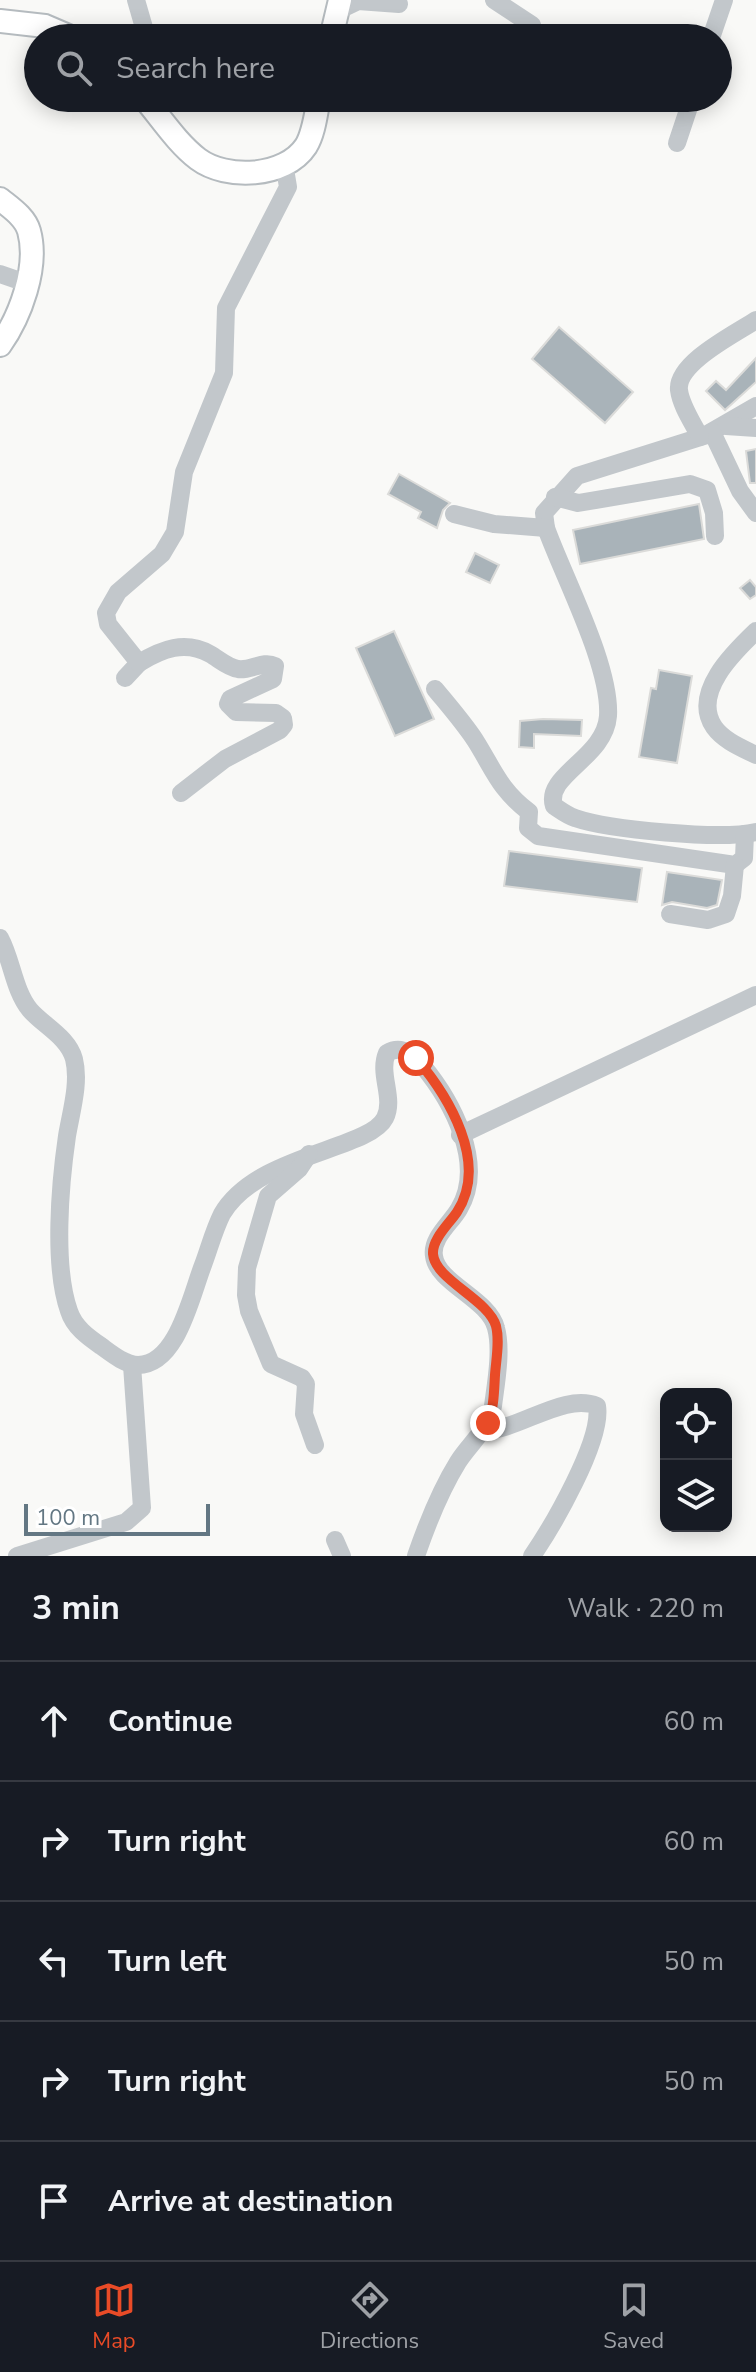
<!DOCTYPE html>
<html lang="en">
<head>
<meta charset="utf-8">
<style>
  body { margin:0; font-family:"Nunito Sans",sans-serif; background:#20242c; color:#f1f3f6 }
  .controls { position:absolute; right:24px; bottom:24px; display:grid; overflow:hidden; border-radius:16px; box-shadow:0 4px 20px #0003 }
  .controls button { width:72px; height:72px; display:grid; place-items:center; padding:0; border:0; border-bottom:2px solid #363941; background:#171b24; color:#f1f3f6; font:40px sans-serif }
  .scale { position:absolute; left:24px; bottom:20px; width:186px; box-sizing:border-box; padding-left:8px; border:4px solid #637783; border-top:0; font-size:22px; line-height:28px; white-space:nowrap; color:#637783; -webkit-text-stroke:6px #fff; paint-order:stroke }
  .stop { position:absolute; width:24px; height:24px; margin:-18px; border:6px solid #e94b27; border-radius:50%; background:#fff }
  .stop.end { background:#e94b27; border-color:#fff; box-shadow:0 2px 8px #0008 }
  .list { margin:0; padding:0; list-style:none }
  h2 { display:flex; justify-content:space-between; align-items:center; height:104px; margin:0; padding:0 32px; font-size:34px }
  h2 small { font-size:26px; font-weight:400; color:#9ea1a6 }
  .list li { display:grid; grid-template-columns:52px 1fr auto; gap:24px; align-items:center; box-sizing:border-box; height:120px; padding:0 32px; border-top:2px solid #363941 }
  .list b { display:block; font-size:30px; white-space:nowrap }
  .list em { font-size:26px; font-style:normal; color:#9ea1a6 }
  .icon { flex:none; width:44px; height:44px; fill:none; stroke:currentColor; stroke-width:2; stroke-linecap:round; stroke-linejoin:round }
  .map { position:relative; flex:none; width:756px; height:1556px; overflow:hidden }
  .search { position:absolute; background:#171b24; box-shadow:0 4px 20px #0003; left:24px; right:24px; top:24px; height:88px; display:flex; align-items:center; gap:20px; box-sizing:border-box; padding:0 28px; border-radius:44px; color:#9ea1a6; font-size:30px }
  .sheet { height:704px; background:#171b24 }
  nav { display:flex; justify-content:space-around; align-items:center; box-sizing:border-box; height:112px; border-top:2px solid #363941; background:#171b24; font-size:22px; color:#9ea1a6 }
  nav a { display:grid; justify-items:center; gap:4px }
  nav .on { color:#e94b27 }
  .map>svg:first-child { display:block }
</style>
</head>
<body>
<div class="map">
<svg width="756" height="1556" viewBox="0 0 756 1556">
  <rect width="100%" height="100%" fill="#f9f9f7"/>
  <g fill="#a9b3b9" stroke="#dbdbd9" stroke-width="2">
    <polygon points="559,327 633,392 605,423 532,359"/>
    <polygon points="756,358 756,382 725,410 706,391 716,381 726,390"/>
    <polygon points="756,449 756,483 750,483 746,451"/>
    <polygon points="399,474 450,503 443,510 437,528 418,518 421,512 388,494"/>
    <polygon points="699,504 704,539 580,564 573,530"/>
    <polygon points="475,553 499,565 490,583 466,572"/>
    <polygon points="750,580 756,587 756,595 750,599 740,588"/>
    <polygon points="394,631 434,719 395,736 356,648"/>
    <polygon points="659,670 692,676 677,763 639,757 651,688 656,689"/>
    <polygon points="543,719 582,720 581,736 534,734 534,748 519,747 520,721"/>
    <polygon points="509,851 642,868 637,902 504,886"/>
    <polygon points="667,872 722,880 717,905 707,908 672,902 662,905"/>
  </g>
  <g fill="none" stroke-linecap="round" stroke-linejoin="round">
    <defs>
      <g id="major">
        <polyline points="0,21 45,26 73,38"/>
        <polyline points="331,38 340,0"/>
        <path d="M144,98c17,20 33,45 54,61 28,21 87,19 108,-13 8,-13 10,-33 13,-48"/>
        <path d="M0,199c11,9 25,18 29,32 10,36 -9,86 -29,114"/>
      </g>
    </defs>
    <use href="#major" stroke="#b5bbbf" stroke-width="26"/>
    <g stroke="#c2c7cb" stroke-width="18">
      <polyline points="136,0 147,38"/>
      <polyline points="494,0 532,25"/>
      <polyline points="337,11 358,1 399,4"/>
      <polyline points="711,38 724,0"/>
      <polyline points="677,143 692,98"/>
      <polyline points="0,274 26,283"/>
      <path d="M756,406l-52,30 -127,40 -33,37 2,15c18,50 65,138 62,188 -3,42 -64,59 -54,90 6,4 14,10 21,12 35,12 146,22 181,14"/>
      <polyline points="726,426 756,428"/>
      <polyline points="712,432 740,491 756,513"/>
      <path d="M700,437c-7,-14 -19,-31 -21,-47 -3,-27 56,-56 77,-70"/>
      <polyline points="555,497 578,503 690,484 707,490 714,513 715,536"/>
      <polyline points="454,514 494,524 546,528"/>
      <path d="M756,631c-22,21 -65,62 -42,96 10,14 28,21 42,28"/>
      <polyline points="125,678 139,663"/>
      <path d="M435,689c14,17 28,33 40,51 19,30 24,49 54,72l-1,16 10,8 197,29 9,-7 1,-24"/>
      <path d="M181,793l44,-34 55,-29 4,-5 -1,-7 -7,-5 -40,-1 -8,-8 2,-5 43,-20 2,-13c-12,-6 -24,5 -37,3 -11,-2 -19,-10 -28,-15 -25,-14 -48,-5 -71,9l-31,-39 -2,-11 12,-21 44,-38 13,-22 9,-60 40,-99 2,-65 62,-121 -4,-24"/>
      <polyline points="670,914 708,920 726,914 732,896 735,865"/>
      <path d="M0,938c12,22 14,53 30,72 14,16 38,27 44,49 6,24 -3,53 -7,77 -7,48 -14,130 2,175 5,16 19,26 32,35 11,8 23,18 37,19 39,0 53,-69 65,-100 6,-16 11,-35 19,-51 35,-60 147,-64 163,-96 10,-20 -7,-44 2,-65 14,-8 25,0 35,12 30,36 64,99 37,144 -8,14 -28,29 -25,47 3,27 55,43 62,72 6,22 0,55 -3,78 -4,23 -23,37 -35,56 -18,29 -31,62 -42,94"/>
      <polyline points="460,1135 756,995"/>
      <polyline points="309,1154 299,1169 268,1196 247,1268 246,1295 249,1311 271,1364 302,1378 306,1384 304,1414 315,1445"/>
      <path d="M482,1431c36,0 82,-39 115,-25 6,34 -45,121 -65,150"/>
      <polyline points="335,1540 342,1556"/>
      <polyline points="17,1556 126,1522 142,1508 132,1365"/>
    </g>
    <use href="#major" stroke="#fff" stroke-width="22"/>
  </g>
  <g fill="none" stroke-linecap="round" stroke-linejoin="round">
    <path stroke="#e94b27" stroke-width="10" d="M416,1058c33,39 73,105 41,154 -8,12 -25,27 -24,42 2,26 55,45 63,72 4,15 0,34 -1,49 -1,16 -1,33 -7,48"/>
  </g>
</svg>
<div class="controls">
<button><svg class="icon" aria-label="locate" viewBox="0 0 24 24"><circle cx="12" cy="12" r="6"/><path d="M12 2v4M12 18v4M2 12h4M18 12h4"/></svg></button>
<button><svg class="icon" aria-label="layers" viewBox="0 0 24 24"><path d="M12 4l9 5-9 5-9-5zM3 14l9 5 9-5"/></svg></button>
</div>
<div class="scale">100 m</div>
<div class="stop" style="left:416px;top:1058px"></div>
<div class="stop end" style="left:488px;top:1423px"></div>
<div class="search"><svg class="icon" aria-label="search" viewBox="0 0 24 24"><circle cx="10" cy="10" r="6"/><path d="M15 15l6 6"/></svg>Search here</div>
</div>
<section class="sheet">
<h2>3 min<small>Walk · 220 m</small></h2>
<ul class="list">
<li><svg class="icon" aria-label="ahead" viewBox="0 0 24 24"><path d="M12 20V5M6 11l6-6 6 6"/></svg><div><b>Continue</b></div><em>60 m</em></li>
<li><svg class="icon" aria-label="right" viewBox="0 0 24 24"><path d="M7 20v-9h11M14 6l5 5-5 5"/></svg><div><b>Turn right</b></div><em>60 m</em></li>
<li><svg class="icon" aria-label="left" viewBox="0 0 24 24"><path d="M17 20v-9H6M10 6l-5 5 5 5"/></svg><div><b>Turn left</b></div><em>50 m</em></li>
<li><svg class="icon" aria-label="right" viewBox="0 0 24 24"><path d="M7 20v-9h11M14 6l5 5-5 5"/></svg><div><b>Turn right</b></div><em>50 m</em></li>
<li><svg class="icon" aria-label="arrive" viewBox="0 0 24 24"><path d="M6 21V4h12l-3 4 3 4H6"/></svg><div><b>Arrive at destination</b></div></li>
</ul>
</section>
<nav>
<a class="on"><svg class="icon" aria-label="map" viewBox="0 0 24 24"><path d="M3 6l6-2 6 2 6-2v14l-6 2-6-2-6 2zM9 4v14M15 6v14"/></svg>Map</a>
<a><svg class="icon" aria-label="directions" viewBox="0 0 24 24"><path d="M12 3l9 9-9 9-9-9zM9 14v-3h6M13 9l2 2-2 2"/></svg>Directions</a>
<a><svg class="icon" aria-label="saved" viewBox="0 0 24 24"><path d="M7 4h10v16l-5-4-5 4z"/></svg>Saved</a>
</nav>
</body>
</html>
